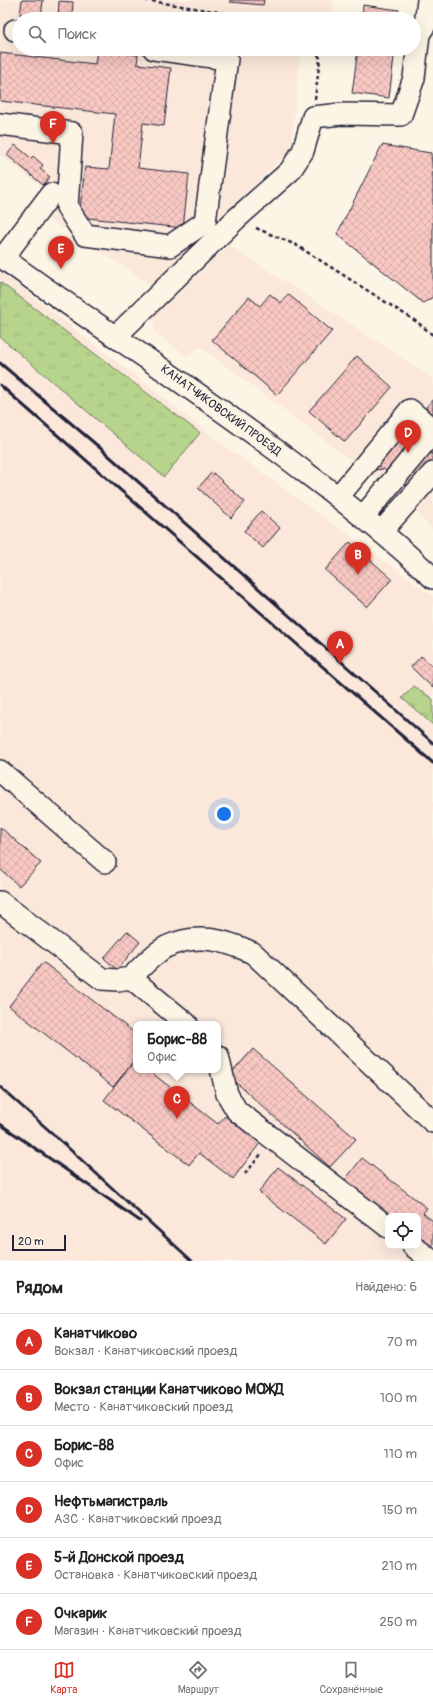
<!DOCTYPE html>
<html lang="ru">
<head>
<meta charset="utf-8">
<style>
  body { margin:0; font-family:Pangolin,sans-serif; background:#f2f2f2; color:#222 }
  .controls { position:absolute; right:12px; bottom:12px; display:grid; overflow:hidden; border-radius:8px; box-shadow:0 4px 16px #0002 }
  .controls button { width:36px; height:36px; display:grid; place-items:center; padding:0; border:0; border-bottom:1px solid #e0e0e0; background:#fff; color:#222; font:20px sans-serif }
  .scale { position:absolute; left:12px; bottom:10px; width:54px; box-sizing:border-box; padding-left:4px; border:2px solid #22223b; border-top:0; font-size:11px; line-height:14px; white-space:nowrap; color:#22223b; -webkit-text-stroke:3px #fcf5e5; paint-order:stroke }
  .you { position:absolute; left:224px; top:814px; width:14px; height:14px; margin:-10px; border:3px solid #fff; border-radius:50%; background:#1a73e8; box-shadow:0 0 0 6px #1a73e833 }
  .badge { display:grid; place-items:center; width:26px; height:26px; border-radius:50%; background:#d93025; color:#fff; font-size:13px; font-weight:700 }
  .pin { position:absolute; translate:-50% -33px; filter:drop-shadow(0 1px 2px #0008) }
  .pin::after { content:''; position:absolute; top:21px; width:14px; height:12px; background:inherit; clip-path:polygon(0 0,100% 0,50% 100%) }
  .popup { position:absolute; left:133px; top:1021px; width:88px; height:52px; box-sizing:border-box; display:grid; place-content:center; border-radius:8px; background:#fff; filter:drop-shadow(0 1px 3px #0005); font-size:13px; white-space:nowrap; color:#767676 }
  .popup b { font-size:15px; color:#222 }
  .popup::after { content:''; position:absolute; left:50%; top:100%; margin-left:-8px; border:8px solid transparent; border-top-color:#fff }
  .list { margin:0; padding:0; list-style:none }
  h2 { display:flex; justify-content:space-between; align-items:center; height:52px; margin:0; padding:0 16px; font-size:17px }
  h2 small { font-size:13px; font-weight:400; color:#767676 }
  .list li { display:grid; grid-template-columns:26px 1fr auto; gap:12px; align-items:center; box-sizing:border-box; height:56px; padding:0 16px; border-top:1px solid #e0e0e0 }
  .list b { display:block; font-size:15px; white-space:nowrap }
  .list p { margin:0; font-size:13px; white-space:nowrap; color:#767676 }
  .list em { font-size:13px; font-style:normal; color:#767676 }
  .icon { flex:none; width:22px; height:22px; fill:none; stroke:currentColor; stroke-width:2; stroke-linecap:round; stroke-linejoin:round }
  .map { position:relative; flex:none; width:433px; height:1261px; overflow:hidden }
  .search { position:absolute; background:#fff; box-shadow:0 4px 16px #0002; left:12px; right:12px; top:12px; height:44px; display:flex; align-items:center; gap:10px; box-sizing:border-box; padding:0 14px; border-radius:22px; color:#767676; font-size:15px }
  .sheet { height:388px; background:#fff }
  nav { display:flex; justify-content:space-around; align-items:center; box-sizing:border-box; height:56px; border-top:1px solid #e0e0e0; background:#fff; font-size:11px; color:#767676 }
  nav a { display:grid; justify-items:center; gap:2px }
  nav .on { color:#d93025 }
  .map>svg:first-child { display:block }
</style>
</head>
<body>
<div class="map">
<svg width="433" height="1261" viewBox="0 0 433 1261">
  <defs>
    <pattern id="grass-tufts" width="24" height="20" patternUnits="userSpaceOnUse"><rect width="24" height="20" fill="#b7d48c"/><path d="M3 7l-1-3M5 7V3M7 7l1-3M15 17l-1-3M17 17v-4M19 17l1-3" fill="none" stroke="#9db67a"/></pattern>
    <pattern id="building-cross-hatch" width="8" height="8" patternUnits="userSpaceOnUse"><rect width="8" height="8" fill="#f9c8c3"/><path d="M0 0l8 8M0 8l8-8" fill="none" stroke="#d5aca8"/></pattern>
  </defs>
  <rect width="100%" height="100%" fill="#fcf5e5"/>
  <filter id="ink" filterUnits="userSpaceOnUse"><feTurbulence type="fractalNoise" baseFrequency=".025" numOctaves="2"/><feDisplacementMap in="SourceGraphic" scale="8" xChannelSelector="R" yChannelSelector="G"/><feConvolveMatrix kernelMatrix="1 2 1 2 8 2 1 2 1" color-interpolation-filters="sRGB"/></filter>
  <g filter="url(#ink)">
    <g fill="#fbe8db" fill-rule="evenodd">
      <polygon points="0,0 334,0 332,19 19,19 19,49 301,49 291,150 152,285 45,217 55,197 0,155"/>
      <polygon points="229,245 433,378 433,530 408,503 200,347 187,356 154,332 153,316"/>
      <path d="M0,271l232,180 201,145v665h-433zM136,1024h82v46h-82zM388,1216h30v30h-30z"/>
    </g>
    <g fill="url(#grass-tufts)" stroke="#6c7b64">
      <polygon points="0,282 200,433 164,477 0,337"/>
      <polygon points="414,686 433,699 433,725 402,698"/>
    </g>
    <g fill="url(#building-cross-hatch)" stroke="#22223b">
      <polygon points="22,0 43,0 41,18 20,15"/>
      <polygon points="230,0 264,0 263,5 230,2"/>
      <polygon points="59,1 73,2 72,19 58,18"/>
      <polygon points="363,5 399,10 398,19 362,19"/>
      <polygon points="358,49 395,49 389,98 352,93"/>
      <polygon points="97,50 138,55 137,64 171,68 164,126 143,123 138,168 189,174 183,228 79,217 85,167 109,169 115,114 0,101 0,53 95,64"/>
      <polygon points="15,145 31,158 33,156 43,165 40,169 50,177 43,185 7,155"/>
      <polygon points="382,145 431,153 433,178 433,297 423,303 337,234"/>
      <polygon points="270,294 281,303 288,294 332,331 277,395 212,340 249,297 260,306"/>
      <polygon points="357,356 392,387 345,442 309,411"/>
      <polygon points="433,399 433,414 426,407"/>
      <polygon points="407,435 412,436 414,442 387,472 384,469 373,470 392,437 399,443"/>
      <polygon points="425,452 433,454 433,468 415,488 406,486 403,476"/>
      <polygon points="212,472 245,502 231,518 198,488"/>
      <polygon points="261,511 280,528 263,548 244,531"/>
      <polygon points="350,542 392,579 367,607 325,570"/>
      <polygon points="421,656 433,667 433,688 411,667"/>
      <polygon points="0,827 41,863 19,886 0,869"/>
      <polygon points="127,931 140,942 117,970 104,958"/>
      <polygon points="43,962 136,1034 136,1058 113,1087 9,1006"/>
      <polygon points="253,1049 356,1139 330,1167 229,1076"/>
      <polygon points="135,1060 136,1070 148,1070 218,1124 225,1116 260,1143 233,1179 199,1153 189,1165 104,1100"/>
      <polygon points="362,1158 427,1208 423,1213 433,1221 433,1256 418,1245 418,1216 388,1216 341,1185"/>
      <polygon points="278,1167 346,1219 326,1244 259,1192"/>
    </g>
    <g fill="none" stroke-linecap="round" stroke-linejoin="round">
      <defs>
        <g id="minor">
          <polyline points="15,30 19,31"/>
          <polyline points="0,124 72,133 67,207 85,235 170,246 205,222 227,59 154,49"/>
          <path d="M0,256c101,73 206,140 305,216 44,33 88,68 128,106"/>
          <polyline points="3,258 51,194"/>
          <polyline points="116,336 236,219 290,171 303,151 313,117 342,114 401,115 414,78 419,34 425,25 428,0"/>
          <polyline points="338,497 410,410 433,430"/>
          <polyline points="363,517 433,432"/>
          <polyline points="381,532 433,473"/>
          <polyline points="0,771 105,862"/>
          <polyline points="0,902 102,979 118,980 131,978 187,1024"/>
          <path d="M131,978c10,-11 22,-24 35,-31 30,-15 59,-7 87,6l180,169"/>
          <polyline points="218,1056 227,1094 237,1111 388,1227"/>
          <polyline points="413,1246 432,1261"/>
        </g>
      </defs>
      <use href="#minor" stroke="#22223b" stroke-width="24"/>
      <g stroke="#22223b" stroke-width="2.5" stroke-dasharray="4 3" stroke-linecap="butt">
        <polyline points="145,0 262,19"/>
        <polyline points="314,49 320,58 315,99"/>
        <polyline points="256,228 296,245 417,322 433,335"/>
        <polyline points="245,1174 262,1153"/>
      </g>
      <use href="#minor" stroke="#fcf5e5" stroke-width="21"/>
      <g stroke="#22223b" stroke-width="3">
        <polyline points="0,363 99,447 433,743"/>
        <polyline points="0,385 433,763"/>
        <polyline points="0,1087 52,1133 192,1261"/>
        <polyline points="0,1124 140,1221"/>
      </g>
    </g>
  </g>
  <g text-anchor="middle" stroke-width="4" stroke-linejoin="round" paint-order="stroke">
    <g font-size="12" fill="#22223b" stroke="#fcf5e5">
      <text transform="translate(221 410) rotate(36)" y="4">КАНАТЧИКОВСКИЙ ПРОЕЗД</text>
    </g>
  </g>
</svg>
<div class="controls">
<button><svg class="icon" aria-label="locate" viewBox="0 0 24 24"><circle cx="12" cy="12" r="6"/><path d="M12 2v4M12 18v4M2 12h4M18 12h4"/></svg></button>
</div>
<div class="scale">20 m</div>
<div class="you"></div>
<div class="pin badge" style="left:340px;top:664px">A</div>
<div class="pin badge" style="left:358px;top:575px">B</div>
<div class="pin badge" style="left:177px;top:1119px">C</div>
<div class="popup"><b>Борис-88</b>Офис</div>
<div class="pin badge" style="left:408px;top:453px">D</div>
<div class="pin badge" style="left:61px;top:269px">E</div>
<div class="pin badge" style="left:53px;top:144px">F</div>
<div class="search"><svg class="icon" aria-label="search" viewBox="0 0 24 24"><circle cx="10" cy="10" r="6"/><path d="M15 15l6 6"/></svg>Поиск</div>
</div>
<section class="sheet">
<h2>Рядом<small>Найдено: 6</small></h2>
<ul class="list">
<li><span class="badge">A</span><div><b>Канатчиково</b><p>Вокзал · Канатчиковский проезд</p></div><em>70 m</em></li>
<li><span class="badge">B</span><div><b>Вокзал станции Канатчиково МОЖД</b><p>Место · Канатчиковский проезд</p></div><em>100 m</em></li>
<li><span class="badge">C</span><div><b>Борис-88</b><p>Офис</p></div><em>110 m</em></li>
<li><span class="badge">D</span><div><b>Нефтьмагистраль</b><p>АЗС · Канатчиковский проезд</p></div><em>150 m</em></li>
<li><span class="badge">E</span><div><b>5-й Донской проезд</b><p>Остановка · Канатчиковский проезд</p></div><em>210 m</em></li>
<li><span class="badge">F</span><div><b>Очкарик</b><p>Магазин · Канатчиковский проезд</p></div><em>250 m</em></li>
</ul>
</section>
<nav>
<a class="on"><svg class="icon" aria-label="map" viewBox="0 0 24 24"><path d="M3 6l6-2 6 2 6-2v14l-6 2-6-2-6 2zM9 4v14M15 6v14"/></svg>Карта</a>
<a><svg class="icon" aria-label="directions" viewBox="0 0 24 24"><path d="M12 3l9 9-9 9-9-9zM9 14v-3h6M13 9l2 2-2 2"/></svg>Маршрут</a>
<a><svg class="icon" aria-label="saved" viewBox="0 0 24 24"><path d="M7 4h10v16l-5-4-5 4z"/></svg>Сохранённые</a>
</nav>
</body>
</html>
